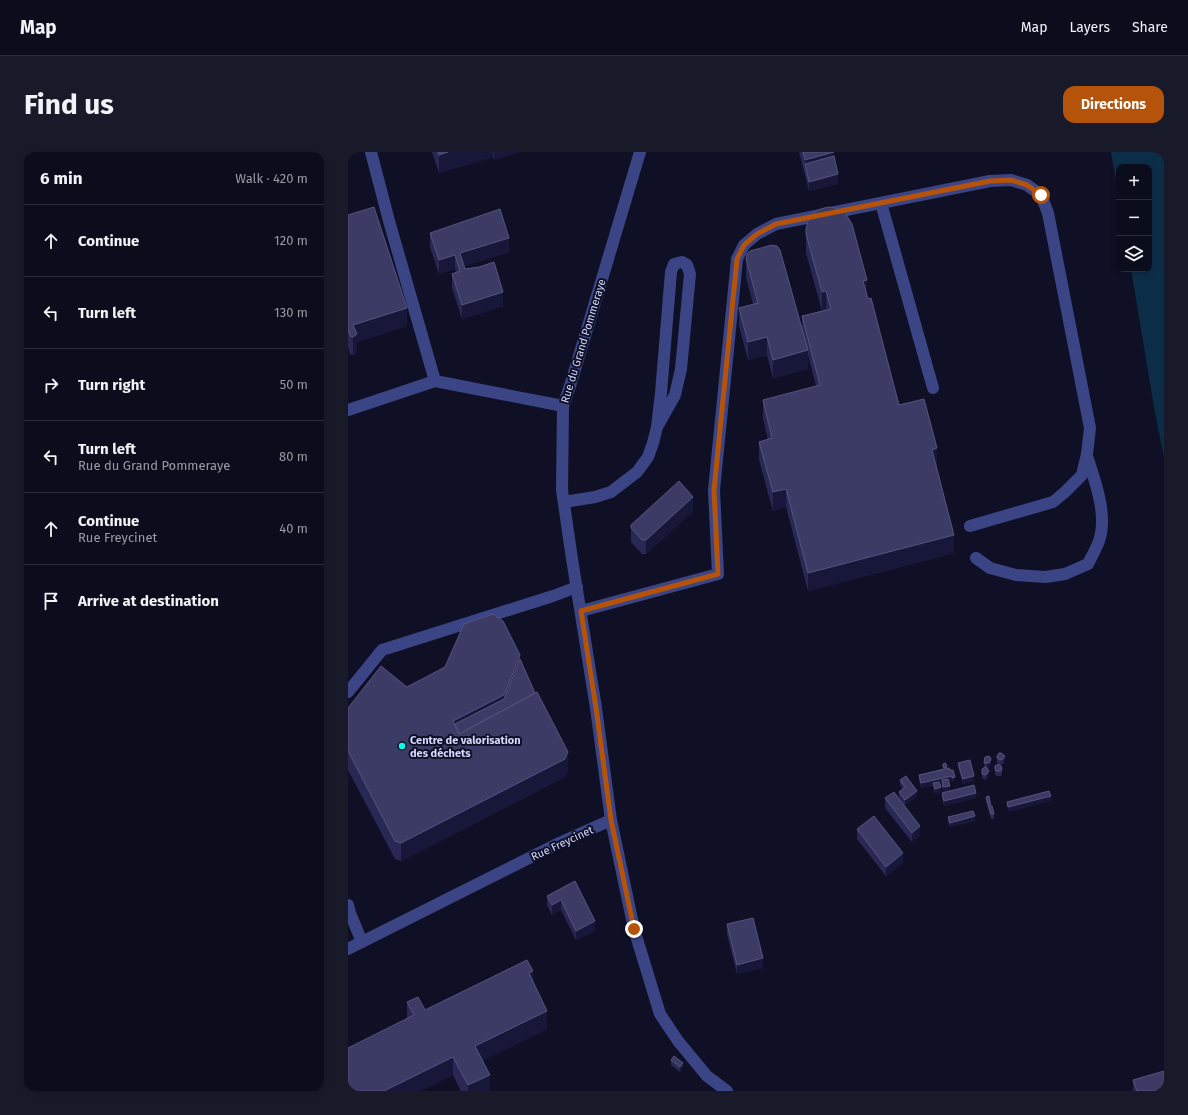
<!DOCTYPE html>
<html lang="en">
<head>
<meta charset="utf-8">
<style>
  body { margin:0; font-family:"Fira Sans",sans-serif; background:#191a29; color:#f1f3f6 }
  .controls { position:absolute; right:12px; top:12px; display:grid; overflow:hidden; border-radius:8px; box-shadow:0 2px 6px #0003 }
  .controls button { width:36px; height:36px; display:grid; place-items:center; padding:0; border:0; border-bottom:1px solid #2b2c3b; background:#0b0c1c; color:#f1f3f6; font:20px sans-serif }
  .stop { position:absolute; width:12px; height:12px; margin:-9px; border:3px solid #b45309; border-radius:50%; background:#fff }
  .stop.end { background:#b45309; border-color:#fff; box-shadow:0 1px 4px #0008 }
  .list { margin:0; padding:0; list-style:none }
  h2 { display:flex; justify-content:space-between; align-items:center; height:52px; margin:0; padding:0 16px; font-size:17px }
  h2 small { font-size:13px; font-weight:400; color:#9a9ba3 }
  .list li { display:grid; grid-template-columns:26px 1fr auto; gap:12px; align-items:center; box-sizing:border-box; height:72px; padding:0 16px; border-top:1px solid #2b2c3b }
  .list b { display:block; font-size:15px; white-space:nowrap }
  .list p { margin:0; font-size:13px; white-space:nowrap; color:#9a9ba3 }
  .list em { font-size:13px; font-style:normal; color:#9a9ba3 }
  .icon { flex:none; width:22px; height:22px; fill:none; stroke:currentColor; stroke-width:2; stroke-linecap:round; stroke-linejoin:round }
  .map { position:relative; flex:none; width:816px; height:939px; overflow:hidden; border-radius:12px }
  header { display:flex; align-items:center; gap:24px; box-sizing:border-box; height:56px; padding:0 20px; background:#0b0c1c; border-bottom:1px solid #2b2c3b }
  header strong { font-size:19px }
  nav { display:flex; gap:22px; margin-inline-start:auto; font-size:14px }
  .intro { display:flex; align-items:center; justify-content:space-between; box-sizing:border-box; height:96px; padding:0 24px }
  h1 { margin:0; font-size:28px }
  .button { padding:10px 18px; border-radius:12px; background:#b45309; color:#fff; font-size:14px; font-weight:700 }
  main { display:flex; gap:24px; padding:0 24px }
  aside { flex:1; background:#0b0c1c; border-radius:12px; box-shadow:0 2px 6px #0003 }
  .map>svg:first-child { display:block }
</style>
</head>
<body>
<header>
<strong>Map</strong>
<nav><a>Map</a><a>Layers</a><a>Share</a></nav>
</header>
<div class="intro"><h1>Find us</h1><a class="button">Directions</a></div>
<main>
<aside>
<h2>6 min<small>Walk · 420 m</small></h2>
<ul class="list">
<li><svg class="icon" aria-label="ahead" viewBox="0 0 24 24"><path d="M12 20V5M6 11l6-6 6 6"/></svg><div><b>Continue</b></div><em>120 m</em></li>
<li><svg class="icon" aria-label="left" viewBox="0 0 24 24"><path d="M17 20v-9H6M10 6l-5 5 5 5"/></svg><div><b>Turn left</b></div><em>130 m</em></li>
<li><svg class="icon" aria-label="right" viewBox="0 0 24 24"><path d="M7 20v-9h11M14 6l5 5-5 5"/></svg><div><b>Turn right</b></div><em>50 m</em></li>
<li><svg class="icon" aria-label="left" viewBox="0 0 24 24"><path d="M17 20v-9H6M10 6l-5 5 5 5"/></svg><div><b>Turn left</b><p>Rue du Grand Pommeraye</p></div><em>80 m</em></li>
<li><svg class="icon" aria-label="ahead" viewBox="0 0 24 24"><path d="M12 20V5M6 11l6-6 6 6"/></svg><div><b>Continue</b><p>Rue Freycinet</p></div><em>40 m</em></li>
<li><svg class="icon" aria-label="arrive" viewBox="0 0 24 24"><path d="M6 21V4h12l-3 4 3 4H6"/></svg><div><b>Arrive at destination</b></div></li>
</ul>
</aside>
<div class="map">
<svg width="816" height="939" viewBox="0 0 816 939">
  <rect width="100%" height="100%" fill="#0f1026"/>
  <polygon fill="#0c2d48" points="763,0 816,0 816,305 807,261 783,117 801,117 801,15 771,15 771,46"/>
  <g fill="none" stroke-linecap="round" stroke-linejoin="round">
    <g stroke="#3b4585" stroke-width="12">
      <polyline points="23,0 41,69 87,229 215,254"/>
      <polyline points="292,0 222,234 215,254 214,338 224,407 248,556 263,668 286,777 312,862 330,889 359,924 379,939"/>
      <polyline points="533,51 585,236"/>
      <polyline points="0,258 87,229"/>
      <polyline points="216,350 247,345 263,340 289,320 300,305 305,291 309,275 327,243 333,217 342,122 339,113 334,110 326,112 323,120 313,241 309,275"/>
      <path d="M628,406l14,10 26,7 29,2 20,-3 23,-10c4,-8 8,-15 11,-23 9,-26 -4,-60 -12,-85"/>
      <polyline points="233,459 370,422 366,338 389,107 396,93 409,82 428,72 642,29 663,28 679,33 693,43 700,61 742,276 739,302 734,323 717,340 705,350 622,374"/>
      <polyline points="0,540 34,498 205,444 229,435"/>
      <polyline points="0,753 2,761 14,790"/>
      <polyline points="0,797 207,693 263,668"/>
    </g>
  </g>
  <g fill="#292854">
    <polygon points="84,0 172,0 146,8 145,5 91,21"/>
    <polygon points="451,0 486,0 486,4 490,32 461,39"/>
    <polygon points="0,63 59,174 9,190 9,200 5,203 2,202 0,195"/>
    <polygon points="458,77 519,143 551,253 589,315 588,315 606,401 460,439 438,355 425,359 411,308 411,290 420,288 415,266 415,248 468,234 460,203 460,217 425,226 419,203 400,208 391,174 391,156 405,152 398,125 398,107 454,179 454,164 478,158 474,159 458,101"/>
    <polygon points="82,81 161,100 116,114 117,117 155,154 114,167 104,136 104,122 108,120 107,117 91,122 82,95"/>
    <polygon points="345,359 298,402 294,402 283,390 283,373"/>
    <polygon points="172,507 220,618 217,625 53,709 47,707 0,618 0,556 59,535 97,515"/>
    <polygon points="649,604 657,609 655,612 652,613 649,610"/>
    <polygon points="637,605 643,612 641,616 639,616 641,624 638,628 634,626 634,620 636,616"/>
    <polygon points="610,611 626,629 615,632 610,615"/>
    <polygon points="595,612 599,616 602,618 607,629 604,630 604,628 600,629 602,639 595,640 594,631 592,631 593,640 587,642 585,633 573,636 571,628 571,623 595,617"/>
    <polygon points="653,614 654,622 653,624 648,624 647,622 647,617"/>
    <polygon points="552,628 569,644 557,653 551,645 551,640 555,637 552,633"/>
    <polygon points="594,641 628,646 596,654 594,646"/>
    <polygon points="638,645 646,662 646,667 643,667 638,650"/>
    <polygon points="537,646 572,684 564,690 537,656"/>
    <polygon points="600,665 627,669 602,675 600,670"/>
    <polygon points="509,677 555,711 538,724 509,687"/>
    <polygon points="227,729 247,779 228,788 213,758 204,763 199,753 199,744"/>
    <polygon points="379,772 415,816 389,822 379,782"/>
    <polygon points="185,829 199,877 135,908 142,939 113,939 105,923 59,867 59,850 77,858"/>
    <polygon points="323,908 335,916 332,920 323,913"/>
    <polygon points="785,928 816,939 785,939"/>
  </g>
  <g fill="#17173a">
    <polygon points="100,0 145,0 145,5 91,21 91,3"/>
    <polygon points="146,0 172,0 146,8"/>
    <polygon points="486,0 486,14 457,12 457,8"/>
    <polygon points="490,22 490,32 461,39 461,30"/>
    <polygon points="161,86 161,100 112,115 112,101"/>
    <polygon points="107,103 107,117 91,122 91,108"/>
    <polygon points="519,128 519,146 515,129"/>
    <polygon points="478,139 478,158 474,159 474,140"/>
    <polygon points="155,140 155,154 114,167 114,153"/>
    <polygon points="59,156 59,174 9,190 9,200 5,203 5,173"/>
    <polygon points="419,185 419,203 400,208 400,190"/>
    <polygon points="460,198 460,217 425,226 425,208"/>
    <polygon points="589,296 589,315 584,316 584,298"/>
    <polygon points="438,337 438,355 425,359 425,340"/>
    <polygon points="345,345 345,359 298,402 298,388"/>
    <polygon points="606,383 606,401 460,439 460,421"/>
    <polygon points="172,503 172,522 156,561 110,584 105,569"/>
    <polygon points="220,600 220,618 217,625 53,709 53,691"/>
    <polygon points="657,604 657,609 655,612 655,607"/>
    <polygon points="643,607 643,612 641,616 639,616 639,611"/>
    <polygon points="641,619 641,624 638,628 638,623"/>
    <polygon points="604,624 604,628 594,631 594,628 594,631 586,633 585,631 585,633 573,636 573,631"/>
    <polygon points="626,624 626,629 615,632 615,627"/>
    <polygon points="607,625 607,629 604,630 604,626"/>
    <polygon points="602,634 602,639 595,640 595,635"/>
    <polygon points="593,635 593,640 587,642 587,637"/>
    <polygon points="569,639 569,644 557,653 557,648"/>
    <polygon points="628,641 628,646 596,654 596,649"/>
    <polygon points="703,644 703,649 660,660 660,655"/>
    <polygon points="627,664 627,669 602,675 602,671"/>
    <polygon points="572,674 572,684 564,690 564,681"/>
    <polygon points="555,701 555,711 538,724 538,715"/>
    <polygon points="213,748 213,758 204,763 204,753"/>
    <polygon points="247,769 247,779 228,788 228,779"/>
    <polygon points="415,806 415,816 389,822 389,813"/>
    <polygon points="185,819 185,837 181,821"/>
    <polygon points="199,859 199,877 127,912 127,894"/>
    <polygon points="105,905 105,923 73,939 36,939"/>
    <polygon points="335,911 335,916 332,920 332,915"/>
    <polygon points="142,923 142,939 120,939 120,933"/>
  </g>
  <g fill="#3b3b66" stroke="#54547e">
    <polygon points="90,0 100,0 91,3"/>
    <polygon points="455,0 486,0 457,8"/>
    <polygon points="486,4 490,22 461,30 457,12"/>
    <polygon points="26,55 59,156 5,173 9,182 5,185 2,184 0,177 0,63"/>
    <polygon points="480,55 488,56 497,61 504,72 519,128 515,129 520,147 523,146 551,253 576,247 589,296 584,298 606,383 460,421 438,337 425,340 411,290 424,286 415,248 472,233 454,164 483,157 478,139 474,140 458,82 458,77 460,69 467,60 473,57"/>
    <polygon points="152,57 161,86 112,101 117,117 131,115 146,110 155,140 114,153 104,122 112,119 107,103 91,108 82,81"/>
    <polygon points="424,93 429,94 432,98 460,198 425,208 419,185 400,190 391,156 410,151 398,107 399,102 402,99"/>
    <polygon points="331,329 345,345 298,388 294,388 283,376 283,373"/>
    <polygon points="145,462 155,469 172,503 156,543 105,569 111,582 189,540 220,600 217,607 53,691 47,689 0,599 0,556 33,514 59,535 97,515 116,472"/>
    <polygon points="172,507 187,541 111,582 107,572 156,547"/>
    <polygon points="651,601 653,601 657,604 655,607 652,608 649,606 649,604"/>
    <polygon points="641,604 642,605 643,607 641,611 636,611 637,605"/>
    <polygon points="622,608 626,624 615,627 610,611"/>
    <polygon points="597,611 599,613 598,616 595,615 595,612"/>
    <polygon points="650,612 653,614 654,617 653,619 648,619 647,617 647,614"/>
    <polygon points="637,615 639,616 641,619 638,623 634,622 634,617"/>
    <polygon points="601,616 602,618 605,618 607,625 604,626 604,624 573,631 571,623"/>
    <polygon points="558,624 569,639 557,648 551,640 557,635 552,628"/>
    <polygon points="600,627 602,634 595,635 594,628"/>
    <polygon points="591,630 593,635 587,637 585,631"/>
    <polygon points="626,633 628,641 596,649 594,641"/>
    <polygon points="701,639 703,644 660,655 659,650"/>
    <polygon points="546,640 572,674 564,681 537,646"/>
    <polygon points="641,644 643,655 644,654 646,662 643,662 638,645"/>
    <polygon points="625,659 627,664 602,671 600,665"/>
    <polygon points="526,664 555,701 538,715 509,677"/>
    <polygon points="227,729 247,769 228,779 213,748 204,753 199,744"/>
    <polygon points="405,766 415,806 389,813 379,772"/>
    <polygon points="179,808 185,819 181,821 199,859 127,894 142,923 120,933 105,905 36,939 0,939 0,896 66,863 59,850 70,845 77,858"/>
    <polygon points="326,904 335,911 332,915 323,908"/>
    <polygon points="816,919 816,939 789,939 785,928"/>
  </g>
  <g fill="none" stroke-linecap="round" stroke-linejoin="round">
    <polyline stroke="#b45309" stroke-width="5" points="286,777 263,668 248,556 233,459 370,422 366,338 389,107 396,93 409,82 428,72 642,29 663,28 679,33 693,43"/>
  </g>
  <circle fill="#02fee9" stroke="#0f1026" stroke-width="1.5" cx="54" cy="594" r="4"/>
  <g text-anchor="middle" stroke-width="4" stroke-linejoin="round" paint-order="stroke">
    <g font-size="11" fill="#d5d8ff" stroke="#0f1026">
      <text transform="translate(235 189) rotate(-73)" y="4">Rue du Grand Pommeraye</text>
      <text transform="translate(214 691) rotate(-25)" y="4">Rue Freycinet</text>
    </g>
    <g font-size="11" font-weight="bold" fill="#d5d8ff" stroke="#0f1026" text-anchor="start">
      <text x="62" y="592">Centre de valorisation<tspan x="62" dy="13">des déchets</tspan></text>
    </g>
  </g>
</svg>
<div class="controls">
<button>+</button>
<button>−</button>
<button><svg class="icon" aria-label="layers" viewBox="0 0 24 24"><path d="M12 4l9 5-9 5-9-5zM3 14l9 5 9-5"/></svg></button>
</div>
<div class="stop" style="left:693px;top:43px"></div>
<div class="stop end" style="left:286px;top:777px"></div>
</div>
</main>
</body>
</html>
